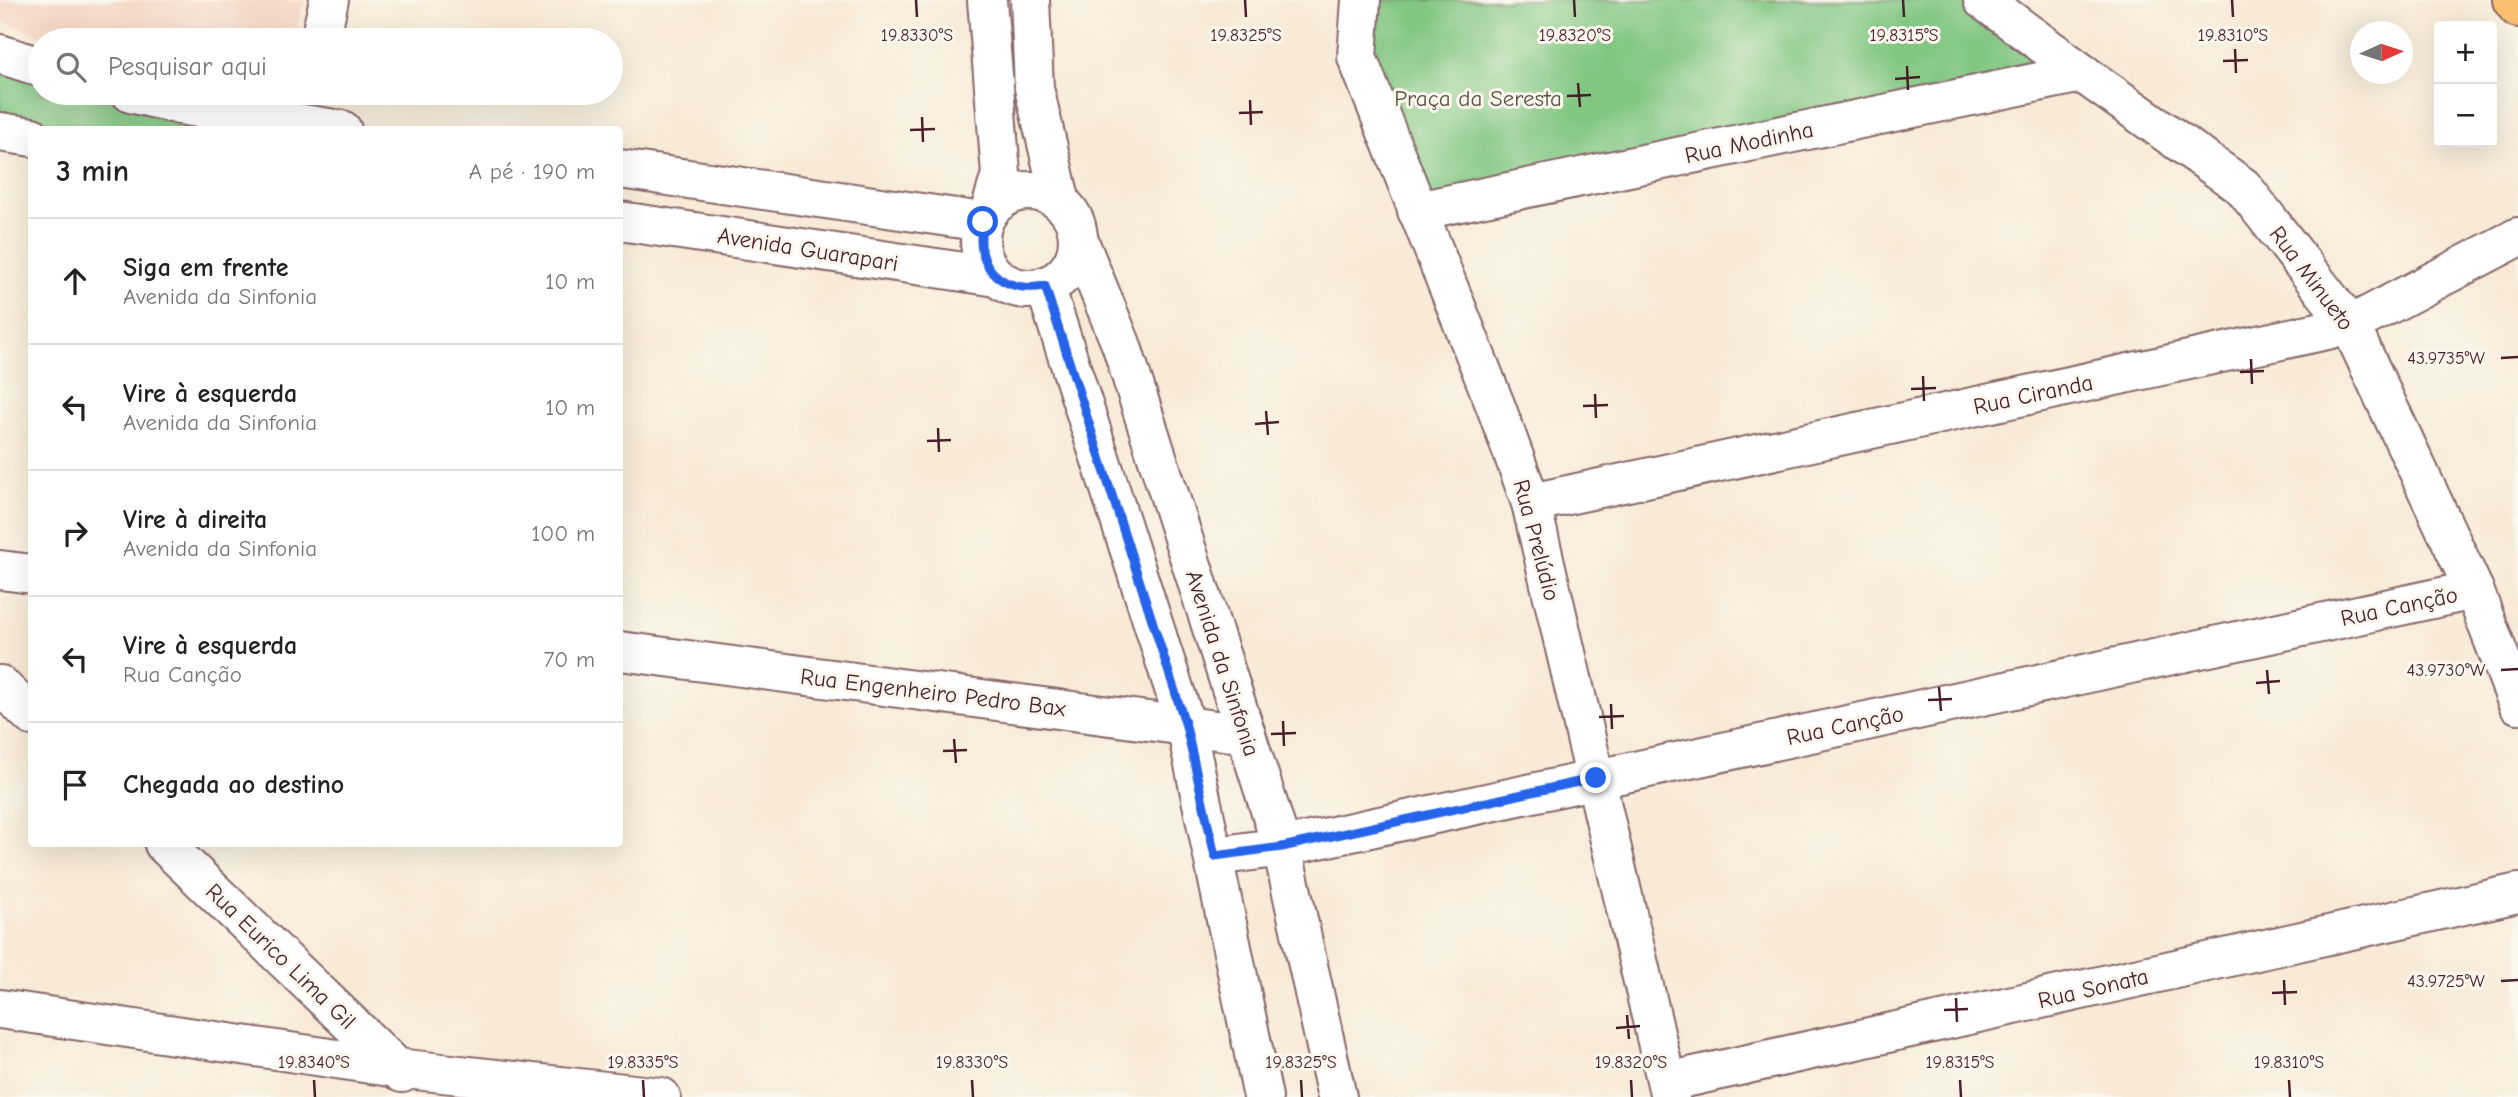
<!DOCTYPE html>
<html lang="pt">
<head>
<meta charset="utf-8">
<style>
  body { margin:0; font-family:"Comic Neue",sans-serif; background:#f2f2f2; color:#222 }
  .controls { position:absolute; right:21px; top:21px; display:grid; overflow:hidden; border-radius:7px; box-shadow:0 7px 28px #0002 }
  .controls button { width:63px; height:63px; display:grid; place-items:center; padding:0; border:0; border-bottom:2px solid #e0e0e0; background:#fff; color:#222; font:35px sans-serif }
  .compass { position:absolute; left:2350px; top:21px; width:63px; height:63px; border-radius:50%; background:#fff; box-shadow:0 7px 28px #0002; rotate:87deg }
  .stop { position:absolute; width:21px; height:21px; margin:-16px; border:5px solid #2563eb; border-radius:50%; background:#fff }
  .stop.end { background:#2563eb; border-color:#fff; box-shadow:0 2px 7px #0008 }
  .list { margin:0; padding:0; list-style:none }
  h2 { display:flex; justify-content:space-between; align-items:center; height:91px; margin:0; padding:0 28px; font-size:30px }
  h2 small { font-size:23px; font-weight:400; color:#767676 }
  .list li { display:grid; grid-template-columns:46px 1fr auto; gap:21px; align-items:center; box-sizing:border-box; height:126px; padding:0 28px; border-top:2px solid #e0e0e0 }
  .list b { display:block; font-size:26px; white-space:nowrap }
  .list p { margin:0; font-size:23px; white-space:nowrap; color:#767676 }
  .list em { font-size:23px; font-style:normal; color:#767676 }
  .icon { flex:none; width:38px; height:38px; fill:none; stroke:currentColor; stroke-width:2; stroke-linecap:round; stroke-linejoin:round }
  .map { position:relative; flex:none; width:2518px; height:1097px; overflow:hidden }
  .search { position:absolute; background:#fff; box-shadow:0 7px 28px #0002; left:28px; top:28px; width:595px; height:77px; display:flex; align-items:center; gap:18px; box-sizing:border-box; padding:0 24px; border-radius:38px; color:#767676; font-size:26px }
  .panel { position:absolute; background:#fff; box-shadow:0 7px 28px #0002; left:28px; top:126px; width:595px; height:721px; border-radius:7px }
  .map>svg:first-child { display:block }
</style>
</head>
<body>
<div class="map">
<svg width="2518" height="1097" viewBox="0 0 2518 1097">
  <rect width="100%" height="100%" fill="#fbf7ec"/>
  <filter id="ink" filterUnits="userSpaceOnUse"><feTurbulence type="fractalNoise" baseFrequency=".0143" numOctaves="2"/><feDisplacementMap in="SourceGraphic" scale="14" xChannelSelector="R" yChannelSelector="G"/><feConvolveMatrix kernelMatrix="1 2 1 2 8 2 1 2 1" color-interpolation-filters="sRGB"/></filter>
  <filter id="wash" filterUnits="userSpaceOnUse"><feTurbulence type="fractalNoise" baseFrequency=".00686" numOctaves="4" result="noise"/><feDisplacementMap in="SourceGraphic" scale="28" xChannelSelector="R" yChannelSelector="G"/><feGaussianBlur stdDeviation="1.57" result="paint"/><feColorMatrix in="noise" values="0 0 0 0 0 0 0 0 0 0 0 0 0 0 0 0 0 1.4 0 .05"/><feComposite in="paint" operator="in"/></filter>
  <g filter="url(#wash)">
    <rect width="100%" height="100%" fill="#f7ead6"/>
    <polygon fill="#f4d3c1" points="0,0 305,0 293,40 55,40 0,21"/>
    <g fill="#81c782" stroke="#667356" stroke-width="2">
      <polygon points="1361,0 1983,0 2082,73 1417,211"/>
      <polygon points="0,68 40,80 40,93 86,93 212,129 87,129 0,115"/>
    </g>
  </g>
  <g filter="url(#ink)">
    <g fill="none" stroke-linecap="round" stroke-linejoin="round">
      <defs>
        <g id="minor">
          <polyline points="987,0 1001,174 991,208"/>
          <polyline points="1030,0 1034,88 1061,203"/>
          <polyline points="1361,0 1357,57 1496,407 1531,503 1670,1097"/>
          <polyline points="1983,0 2082,73 2243,187 2350,325 2474,590 2518,704"/>
          <polyline points="320,40 329,0"/>
          <polyline points="0,54 40,67"/>
          <polyline points="131,93 185,106 342,130"/>
          <polyline points="0,132 32,137"/>
          <polyline points="620,169 983,222"/>
          <circle cx="1029" cy="240" r="49"/>
          <polyline points="1417,211 2082,73"/>
          <polyline points="620,221 997,277"/>
          <polyline points="1078,239 1121,344 1282,847 1337,1097"/>
          <polyline points="1045,286 1186,726 1263,1097"/>
          <polyline points="1531,503 2350,325 2518,237"/>
          <polyline points="0,570 32,574"/>
          <polyline points="620,651 1246,734"/>
          <polyline points="0,685 32,716"/>
          <polyline points="164,844 402,1073"/>
          <polyline points="1215,856 1282,847 2474,590"/>
          <polyline points="0,1009 397,1068 661,1097"/>
          <polyline points="1667,1082 2518,893"/>
        </g>
        <polyline id="major" points="2512,0 2518,8"/>
      </defs>
      <use href="#minor" stroke="#876667" stroke-width="42"/>
      <use href="#major" stroke="#876667" stroke-width="42"/>
      <use href="#minor" stroke="#fff" stroke-width="38"/>
      <use href="#major" stroke="#fbbe6e" stroke-width="38"/>
    </g>
  </g>
  <g fill="none" stroke-linecap="round" stroke-linejoin="round" filter="url(#ink)">
    <path stroke="#2563eb" stroke-width="9" d="M983,222c-10,44 18,72 62,64l141,440 29,130 67,-9 314,-69"/>
  </g>
  <path fill="none" stroke="#4a1f2b" stroke-width="2.5" d="M916,0l1,17M1245,0l1,17M1574,0l1,17M1903,0l1,17M2232,0l1,17M2235,49l1,24M2223,61l25,-1M1907,66l1,24M1895,79l25,-2M1578,83l2,24M1567,96l24,-1M1250,100l1,25M1239,113l24,-1M922,117l1,25M910,130l25,-1M2501,358l17,-1M2251,359l1,25M2240,372l24,-1M1923,376l1,25M1911,389l25,-1M1595,394l1,24M1583,406l25,-1M1266,411l2,24M1255,424l24,-2M938,428l1,24M927,441l24,-1M2267,670l2,24M2501,670l17,-1M2256,683l24,-2M1939,687l2,24M1928,700l24,-1M1611,704l1,25M1599,717l25,-1M1283,721l1,25M1271,734l25,-1M954,739l2,24M943,751l24,-1M2284,980l1,25M2501,981l17,-1M2272,993l25,-1M1956,998l1,24M1944,1010l24,-1M1627,1015l2,24M1616,1028l24,-2M314,1080l1,17M643,1080l1,17M972,1080l1,17M1301,1080l1,17M1631,1080l1,17M1960,1080l1,17M2289,1080l1,17"/>
  <g text-anchor="middle" stroke-width="6" stroke-linejoin="round" paint-order="stroke">
    <g font-size="23" fill="#5a5145" stroke="#fbf7ec">
      <text x="1478" y="106">Praça da Seresta</text>
    </g>
    <g font-size="23" fill="#4a1f2b" stroke="#fbf7ec">
      <text transform="translate(1749 142) rotate(-12)" y="8">Rua Modinha</text>
      <text transform="translate(808 249) rotate(9)" y="8">Avenida Guarapari</text>
      <text transform="translate(2312 278) rotate(53)" y="8">Rua Minueto</text>
      <text transform="translate(2033 394) rotate(-12)" y="8">Rua Ciranda</text>
      <text transform="translate(1537 540) rotate(75)" y="8">Rua Prelúdio</text>
      <text transform="translate(2399 606) rotate(-12)" y="8">Rua Canção</text>
      <text transform="translate(1223 663) rotate(72)" y="8">Avenida da Sinfonia</text>
      <text transform="translate(933 692) rotate(7)" y="8">Rua Engenheiro Pedro Bax</text>
      <text transform="translate(1845 725) rotate(-12)" y="8">Rua Canção</text>
      <text transform="translate(281 956) rotate(44)" y="8">Rua Eurico Lima Gil</text>
      <text transform="translate(2093 988) rotate(-13)" y="8">Rua Sonata</text>
    </g>
  </g>
  <g font-size="18" text-anchor="middle" fill="#4a1f2b" stroke="#fbf7ec" stroke-width="6" stroke-linejoin="round" paint-order="stroke">
    <text x="917" y="41">19.8330°S</text>
    <text x="1246" y="41">19.8325°S</text>
    <text x="1575" y="41">19.8320°S</text>
    <text x="1904" y="41">19.8315°S</text>
    <text x="2233" y="41">19.8310°S</text>
    <text x="2446" y="364">43.9735°W</text>
    <text x="2446" y="676">43.9730°W</text>
    <text x="2446" y="987">43.9725°W</text>
    <text x="314" y="1068">19.8340°S</text>
    <text x="643" y="1068">19.8335°S</text>
    <text x="972" y="1068">19.8330°S</text>
    <text x="1301" y="1068">19.8325°S</text>
    <text x="1631" y="1068">19.8320°S</text>
    <text x="1960" y="1068">19.8315°S</text>
    <text x="2289" y="1068">19.8310°S</text>
  </g>
</svg>
<div class="controls">
<button>+</button>
<button>−</button>
</div>
<svg class="compass" viewBox="-18 -18 36 36"><path d="M0-13l5 13h-10z" fill="#e53935"/><path d="M0 13l5-13h-10z" fill="#767676"/></svg>
<div class="stop" style="left:983px;top:222px"></div>
<div class="stop end" style="left:1596px;top:778px"></div>
<div class="search"><svg class="icon" aria-label="search" viewBox="0 0 24 24"><circle cx="10" cy="10" r="6"/><path d="M15 15l6 6"/></svg>Pesquisar aqui</div>
<section class="panel">
<h2>3 min<small>A pé · 190 m</small></h2>
<ul class="list">
<li><svg class="icon" aria-label="ahead" viewBox="0 0 24 24"><path d="M12 20V5M6 11l6-6 6 6"/></svg><div><b>Siga em frente</b><p>Avenida da Sinfonia</p></div><em>10 m</em></li>
<li><svg class="icon" aria-label="left" viewBox="0 0 24 24"><path d="M17 20v-9H6M10 6l-5 5 5 5"/></svg><div><b>Vire à esquerda</b><p>Avenida da Sinfonia</p></div><em>10 m</em></li>
<li><svg class="icon" aria-label="right" viewBox="0 0 24 24"><path d="M7 20v-9h11M14 6l5 5-5 5"/></svg><div><b>Vire à direita</b><p>Avenida da Sinfonia</p></div><em>100 m</em></li>
<li><svg class="icon" aria-label="left" viewBox="0 0 24 24"><path d="M17 20v-9H6M10 6l-5 5 5 5"/></svg><div><b>Vire à esquerda</b><p>Rua Canção</p></div><em>70 m</em></li>
<li><svg class="icon" aria-label="arrive" viewBox="0 0 24 24"><path d="M6 21V4h12l-3 4 3 4H6"/></svg><div><b>Chegada ao destino</b></div></li>
</ul>
</section>
</div>
</body>
</html>
